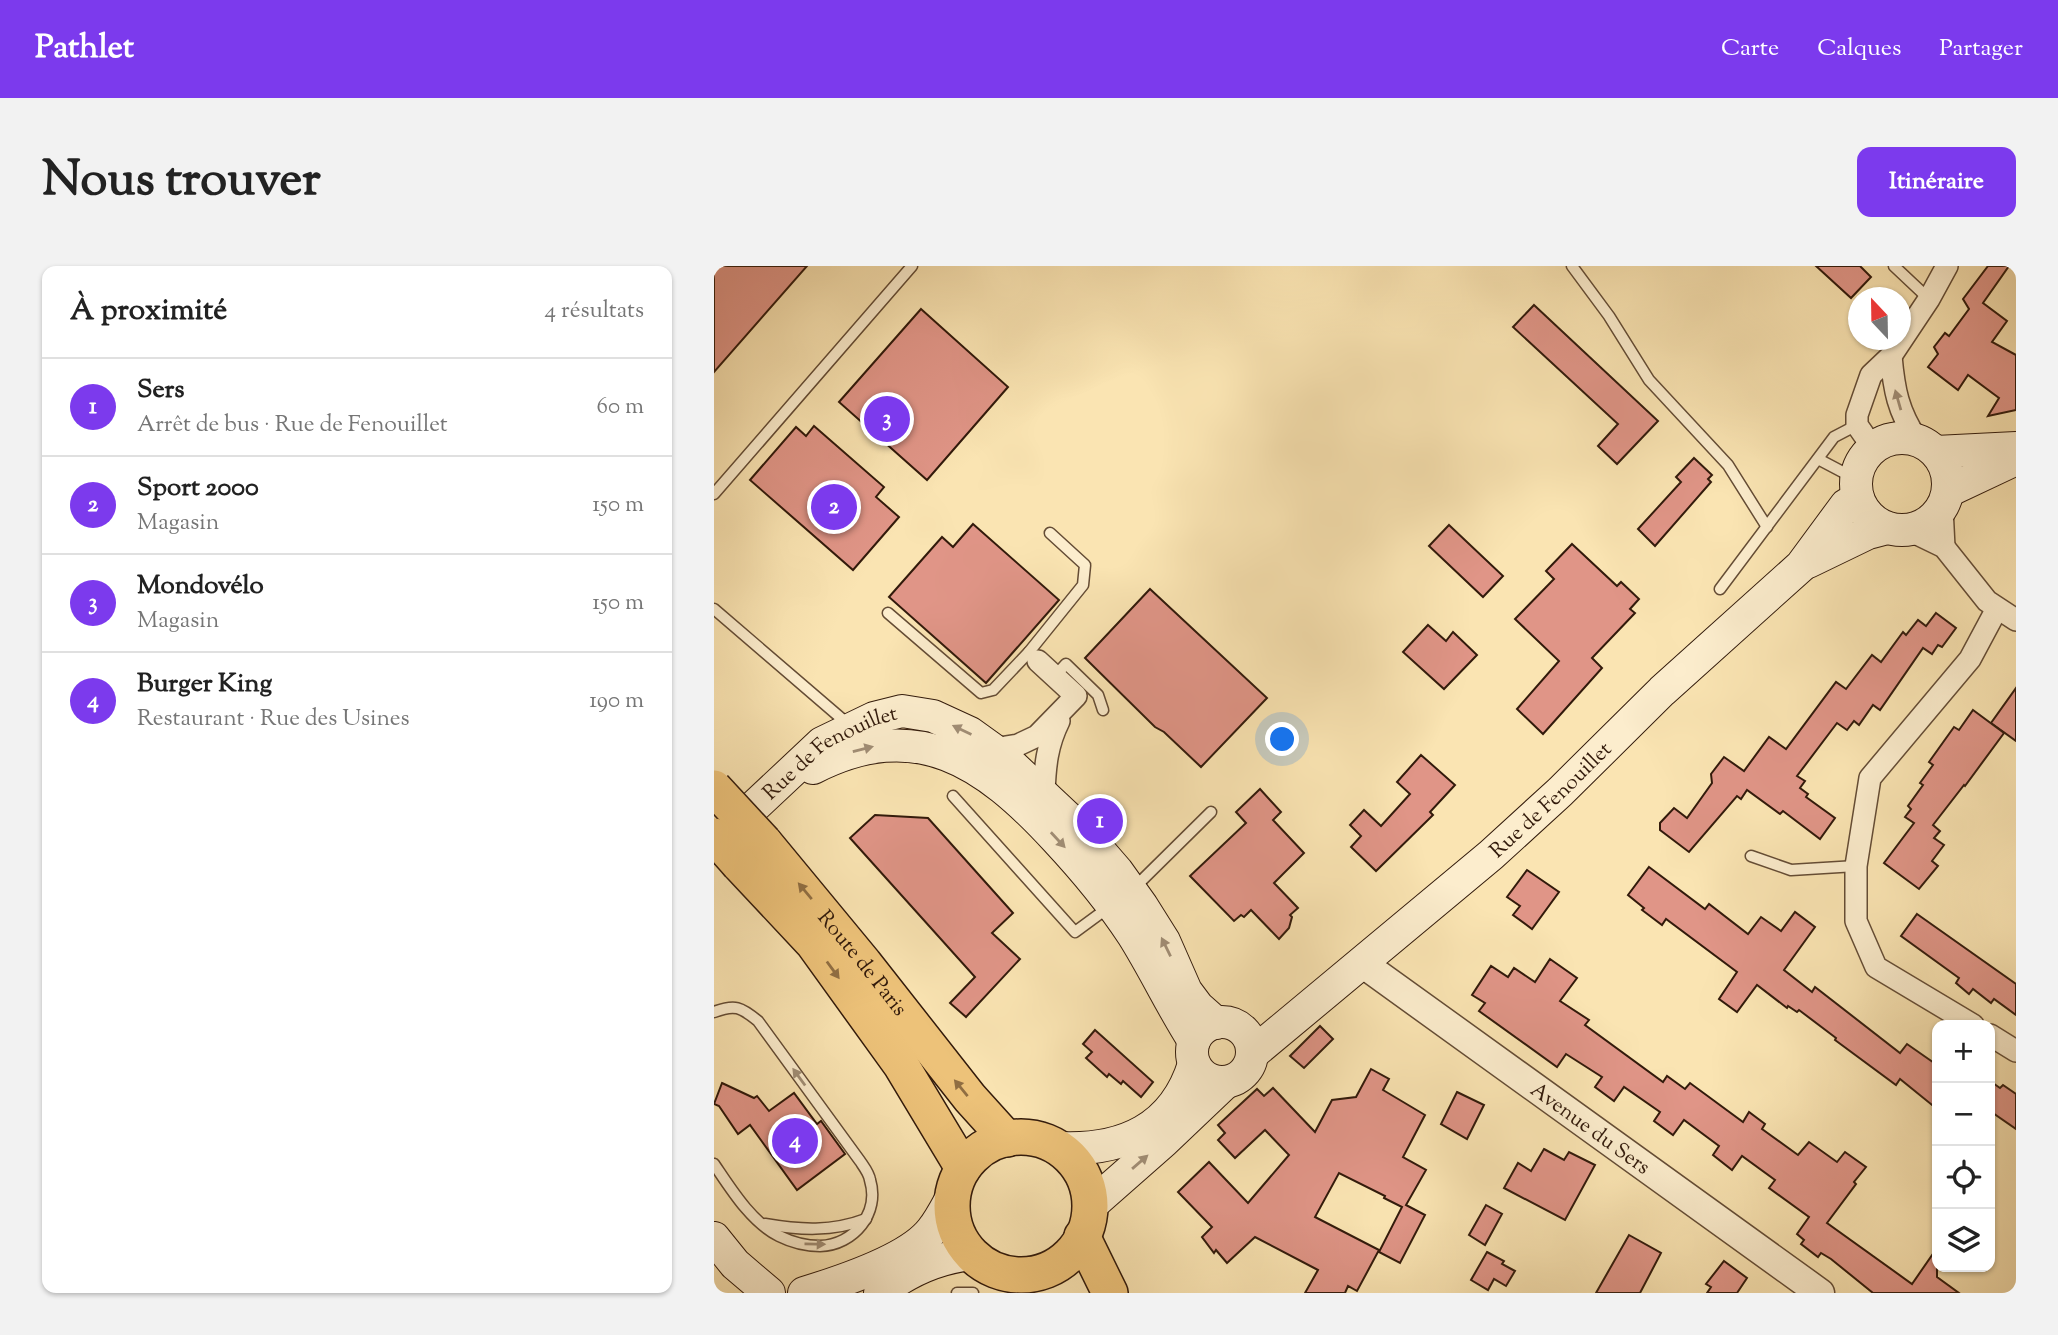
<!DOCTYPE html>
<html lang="fr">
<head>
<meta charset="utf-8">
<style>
  body { margin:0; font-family:"Sorts Mill Goudy",serif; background:#f2f2f2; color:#222 }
  .controls { position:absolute; right:21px; bottom:21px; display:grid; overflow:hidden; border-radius:14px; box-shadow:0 2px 5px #0004 }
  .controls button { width:63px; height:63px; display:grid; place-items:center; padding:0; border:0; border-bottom:2px solid #e0e0e0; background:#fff; color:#222; font:35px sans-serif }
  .compass { position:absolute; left:1134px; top:21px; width:63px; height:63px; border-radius:50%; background:#fff; box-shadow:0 2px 5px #0004; rotate:338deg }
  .you { position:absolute; left:569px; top:474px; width:24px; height:24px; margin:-18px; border:5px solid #fff; border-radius:50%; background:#1a73e8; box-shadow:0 0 0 10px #1a73e833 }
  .badge { display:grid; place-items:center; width:46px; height:46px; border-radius:50%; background:#7c3aed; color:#fff; font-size:23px; font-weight:700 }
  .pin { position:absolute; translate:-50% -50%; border:4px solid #fff; box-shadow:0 2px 7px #0006 }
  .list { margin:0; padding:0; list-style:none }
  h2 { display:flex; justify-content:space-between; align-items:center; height:91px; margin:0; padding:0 28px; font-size:30px }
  h2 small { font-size:23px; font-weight:400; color:#767676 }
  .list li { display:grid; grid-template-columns:46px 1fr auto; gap:21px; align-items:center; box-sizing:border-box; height:98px; padding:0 28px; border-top:2px solid #e0e0e0 }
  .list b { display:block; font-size:26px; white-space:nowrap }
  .list p { margin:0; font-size:23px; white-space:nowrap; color:#767676 }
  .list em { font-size:23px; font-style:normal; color:#767676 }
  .icon { flex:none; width:38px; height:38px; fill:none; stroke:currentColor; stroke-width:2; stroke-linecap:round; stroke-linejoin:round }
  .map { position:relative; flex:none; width:1302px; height:1027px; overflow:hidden; border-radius:14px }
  header { display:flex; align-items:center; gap:42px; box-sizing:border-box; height:98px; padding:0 35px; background:#7c3aed; color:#fff }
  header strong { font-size:33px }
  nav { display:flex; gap:38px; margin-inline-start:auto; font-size:24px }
  .intro { display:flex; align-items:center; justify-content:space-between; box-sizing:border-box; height:168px; padding:0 42px }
  h1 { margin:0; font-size:49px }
  .button { padding:18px 32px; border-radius:14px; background:#7c3aed; color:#fff; font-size:24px; font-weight:700 }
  main { display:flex; gap:42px; padding:0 42px }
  aside { flex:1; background:#fff; border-radius:14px; box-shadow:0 2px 5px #0004 }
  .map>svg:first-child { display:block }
</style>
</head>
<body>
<header>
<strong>Pathlet</strong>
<nav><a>Carte</a><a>Calques</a><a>Partager</a></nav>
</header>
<div class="intro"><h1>Nous trouver</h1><a class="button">Itinéraire</a></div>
<main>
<aside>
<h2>À proximité<small>4 résultats</small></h2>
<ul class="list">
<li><span class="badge">1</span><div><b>Sers</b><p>Arrêt de bus · Rue de Fenouillet</p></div><em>60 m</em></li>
<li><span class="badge">2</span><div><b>Sport 2000</b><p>Magasin</p></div><em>150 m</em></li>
<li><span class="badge">3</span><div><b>Mondovélo</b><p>Magasin</p></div><em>150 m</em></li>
<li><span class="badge">4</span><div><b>Burger King</b><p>Restaurant · Rue des Usines</p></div><em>190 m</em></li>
</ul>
</aside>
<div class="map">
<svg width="1302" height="1027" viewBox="0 0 1302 1027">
  <rect width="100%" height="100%" fill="#fae4b2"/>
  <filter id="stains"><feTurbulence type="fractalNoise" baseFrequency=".00286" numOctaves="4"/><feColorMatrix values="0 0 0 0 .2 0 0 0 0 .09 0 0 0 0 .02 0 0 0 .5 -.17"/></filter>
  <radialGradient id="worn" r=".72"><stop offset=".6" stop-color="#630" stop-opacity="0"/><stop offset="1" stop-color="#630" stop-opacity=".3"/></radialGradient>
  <g fill="#e09587" stroke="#321a0b" stroke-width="2">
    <polygon points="0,0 93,0 0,106"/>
    <polygon points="1102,0 1146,0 1157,11 1137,32"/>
    <polygon points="1274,0 1295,0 1269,37 1293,55 1278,76 1302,89 1302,144 1274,150 1285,132 1254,109 1244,124 1214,101 1224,88 1220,81 1231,67 1235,70 1255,43 1249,33"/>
    <polygon points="820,39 944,155 903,198 884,180 904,158 799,61"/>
    <polygon points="207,43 294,121 213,214 125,136"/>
    <polygon points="100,160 170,221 162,231 185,251 139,304 36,214 82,161 92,170"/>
    <polygon points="980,192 998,209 994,213 997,216 941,280 924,263 967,216 962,211"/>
    <polygon points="259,258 345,334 272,417 175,331 228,271 239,281"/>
    <polygon points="735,259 789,310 769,331 715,280"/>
    <polygon points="858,278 903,320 907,316 925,333 916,343 921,347 878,392 888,402 829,468 803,443 845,395 801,353 840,313 832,305"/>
    <polygon points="436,323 553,432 487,501 450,466 441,461 371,392"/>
    <polygon points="1222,347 1242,362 1228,381 1224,379 1218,388 1209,382 1166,444 1159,439 1145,459 1140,455 1133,464 1123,457 1083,510 1091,515 1086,522 1094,528 1092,531 1121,552 1106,573 1069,545 1066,548 1033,524 1027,533 1023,530 975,586 946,564 946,557 960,542 973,552 998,517 997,508 1010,491 1030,505 1055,471 1072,483 1122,416 1132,423 1158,389 1167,396 1189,366 1192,369 1204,354 1212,360"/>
    <polygon points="714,359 732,375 739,366 763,389 730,423 689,386"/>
    <polygon points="1302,422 1302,475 1277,457"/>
    <polygon points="1259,444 1290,467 1251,520 1250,519 1219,559 1226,565 1220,572 1230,579 1218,595 1224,600 1205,623 1170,597 1200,557 1191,551 1197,543 1194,540 1209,519 1206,517 1219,499 1215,496 1240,461 1245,464"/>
    <polygon points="707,489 741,519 716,546 719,549 662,605 637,581 647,570 636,559 650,544 667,560 696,528 683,516"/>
    <polygon points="546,523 567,546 559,554 590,587 560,617 584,642 576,649 578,651 575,662 565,673 537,644 530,651 527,649 520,655 476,610 532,557 522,546"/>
    <polygon points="161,549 214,552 299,647 278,667 306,693 252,751 236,737 261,711 136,572"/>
    <polygon points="935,601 991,643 995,638 1034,668 1047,651 1067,665 1081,646 1101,661 1070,704 1098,726 1101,721 1186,787 1193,778 1223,799 1223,843 1186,813 1182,819 1121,774 1122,772 1085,744 1083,746 1074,740 1073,742 1043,719 1023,746 1005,733 1023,706 952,653 948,659 928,644 930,642 914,629"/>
    <polygon points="813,604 845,626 818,663 799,649 806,640 793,631"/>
    <polygon points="1203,648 1302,718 1302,749 1280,733 1277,737 1259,723 1255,728 1242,717 1245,712 1187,670"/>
    <polygon points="836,693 863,712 846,735 875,754 871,759 949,816 953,810 971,823 976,817 1029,856 1035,846 1051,858 1048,863 1084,889 1095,876 1123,896 1131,886 1152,901 1140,916 1142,918 1113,957 1198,1018 1223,982 1223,1011 1245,1027 1159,1027 1117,993 1107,987 1104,991 1087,978 1090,974 1083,968 1095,951 1055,922 1061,914 1028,890 1018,904 999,889 1005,880 970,854 959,869 940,855 946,846 910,821 900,835 881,821 888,811 852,788 843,801 765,745 771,737 758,729 777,700 794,711 800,702 821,716"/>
    <polygon points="606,760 619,773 590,802 576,790"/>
    <polygon points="381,764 439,816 427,831 409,815 407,818 395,808 393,811 372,792 378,786 369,778"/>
    <polygon points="657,803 675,813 669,824 711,849 689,891 712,904 692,939 711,949 686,997 665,986 688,941 670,932 671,930 625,907 601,951 665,984 643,1025 634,1020 631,1027 591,1027 604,1004 541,971 513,997 502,984 500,987 488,971 498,961 464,926 495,896 534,937 575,889 551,864 521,892 504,874 511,867 504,859 543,823 550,830 559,822 601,866 618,834 642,831"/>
    <polygon points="1276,815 1286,822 1289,819 1302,828 1302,863 1276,845"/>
    <polygon points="8,817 40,832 43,830 55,845 80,827 103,858 107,855 131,888 83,924 36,859 24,868 5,840 0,838"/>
    <polygon points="743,826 770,839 753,873 727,858"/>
    <polygon points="830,883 850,894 855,886 881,899 851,954 790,922 804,897 817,905"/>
    <polygon points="772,939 788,948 771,979 755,969"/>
    <polygon points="915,969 947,987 926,1027 882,1027"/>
    <polygon points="773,986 790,995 788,998 801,1005 792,1020 780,1013 774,1024 757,1014"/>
    <polygon points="1010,995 1033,1012 1023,1027 993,1027 997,1021 992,1018"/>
  </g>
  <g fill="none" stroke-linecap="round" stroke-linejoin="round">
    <defs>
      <g id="service">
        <polyline points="858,0 895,50 935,114 1014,199 1053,261"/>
        <polyline points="1180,0 1215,33"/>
        <polyline points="1104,193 1142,213"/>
        <polyline points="0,228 198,0"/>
        <polyline points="1006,323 1120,171 1143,159"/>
        <polyline points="0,343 135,459"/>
        <polyline points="174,347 267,427 279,424 315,386 324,395"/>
        <polyline points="315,386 369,319 371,299 336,267"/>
        <polyline points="341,410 352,398 384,429 389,444"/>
        <polyline points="239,530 361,666 395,641"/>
        <polyline points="1037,590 1077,604 1142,600"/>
        <polyline points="419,623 497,546"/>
        <path d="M0,746c21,-8 27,-5 44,9l102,140c4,6 9,12 10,19 10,33 -16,65 -50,66 -14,0 -29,-4 -41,-10 -28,-14 -48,-47 -65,-72"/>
        <path d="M51,958c35,6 67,8 101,-5"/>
        <polyline points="243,1027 259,1027"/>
      </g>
      <g id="minor">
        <path d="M1177,90c3,34 7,55 26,84"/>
        <polyline points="1159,182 1143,159 1143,149 1157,109 1177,90 1215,33 1233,0"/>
        <polyline points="1228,242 1230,281"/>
        <polyline points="1197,265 1230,281 1273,335 1302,354"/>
        <polyline points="279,483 304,479 323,470 362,430 324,395"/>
        <path d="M330,527c1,-27 3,-48 15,-72"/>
        <polyline points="1259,759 1162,701 1142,655 1142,600 1156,512 1256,393 1279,350 1284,344"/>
        <polyline points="1276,769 1302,785"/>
      </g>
      <g id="tertiary">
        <path id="s1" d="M648,697l458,330"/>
      </g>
      <g id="secondary">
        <circle cx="1188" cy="218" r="46"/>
        <polyline points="1222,186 1302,182"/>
        <polyline points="1234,225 1302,193"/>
        <polyline points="1094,296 1154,267 1173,262"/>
        <path d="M99,502c104,-53 172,-6 243,71 28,30 54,61 77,96 22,35 39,72 61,106"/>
        <path id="s2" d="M11,568l97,-91 52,-25 28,-7 31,5 37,17 32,23 83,78 32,37 25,35 22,35 22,50 12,16 18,16"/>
        <circle cx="508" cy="786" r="30"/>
        <path id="s3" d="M538,788l239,-199 69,-63 102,-101 139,-125 45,-61 12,-6"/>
        <path d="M345,882c64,3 115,-19 135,-84"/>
        <polyline points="375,941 450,875 511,817"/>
        <polyline points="0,972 21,998 55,1027"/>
        <path d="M90,1027c36,-11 105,-33 128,-63 8,-10 14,-22 20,-33"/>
        <path d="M166,1027c27,-22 57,-35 91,-39"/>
      </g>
      <g id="primary">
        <path id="s4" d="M50,576l100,121 106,135 37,41"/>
        <polyline points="25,598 99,677 187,799 249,902"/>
        <circle cx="307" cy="940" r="69"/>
        <polyline points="368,970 396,1027"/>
      </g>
    </defs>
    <use href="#service" stroke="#644c35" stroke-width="13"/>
    <use href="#minor" stroke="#644c35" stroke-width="24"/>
    <use href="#tertiary" stroke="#644c35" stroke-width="31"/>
    <use href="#secondary" stroke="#321a0b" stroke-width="34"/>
    <use href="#primary" stroke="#321a0b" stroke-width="38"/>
    <use href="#service" stroke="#fcedcd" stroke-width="10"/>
    <use href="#minor" stroke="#fcedcd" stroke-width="21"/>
    <use href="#tertiary" stroke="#fcedcd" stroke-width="28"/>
    <use href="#secondary" stroke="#fcedcd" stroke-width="32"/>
    <use href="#primary" stroke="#edc279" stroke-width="35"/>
    <defs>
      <g id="primary-bridge">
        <polyline points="0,522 50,576"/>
        <polyline points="0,570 25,598"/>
      </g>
    </defs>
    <use href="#primary-bridge" stroke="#321a0b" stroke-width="38" stroke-linecap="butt"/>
    <use href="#primary-bridge" stroke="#edc279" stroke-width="35"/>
  </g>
  <defs><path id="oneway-solid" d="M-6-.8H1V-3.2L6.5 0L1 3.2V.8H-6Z" transform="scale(1.75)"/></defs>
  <g fill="#a18e76">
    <use href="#oneway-solid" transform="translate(1184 134) rotate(-106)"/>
    <use href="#oneway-solid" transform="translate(248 464) rotate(-154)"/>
    <use href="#oneway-solid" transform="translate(149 483) rotate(-14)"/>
    <use href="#oneway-solid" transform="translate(344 574) rotate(47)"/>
    <use href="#oneway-solid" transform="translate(452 681) rotate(-116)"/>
    <use href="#oneway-solid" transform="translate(85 811) rotate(-126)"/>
    <use href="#oneway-solid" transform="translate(426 896) rotate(-41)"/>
    <use href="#oneway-solid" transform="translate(101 978) rotate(1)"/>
  </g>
  <g fill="#906e42">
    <use href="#oneway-solid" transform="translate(91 625) rotate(-130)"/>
    <use href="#oneway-solid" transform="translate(119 704) rotate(54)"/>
    <use href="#oneway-solid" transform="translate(247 822) rotate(-129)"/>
  </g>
  <g text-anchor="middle" stroke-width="5" stroke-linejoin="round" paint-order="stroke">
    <g font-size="21" fill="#321a0b" stroke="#fcedcd">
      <text dy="7" stroke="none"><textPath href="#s2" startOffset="135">Rue de Fenouillet</textPath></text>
      <text dy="7" stroke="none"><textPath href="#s3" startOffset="392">Rue de Fenouillet</textPath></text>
      <text dy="7" stroke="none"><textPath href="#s4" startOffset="156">Route de Paris</textPath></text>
      <text dy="7" stroke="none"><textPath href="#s1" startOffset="282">Avenue du Sers</textPath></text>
    </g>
  </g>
  <rect width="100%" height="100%" filter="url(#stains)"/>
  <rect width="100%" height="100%" fill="url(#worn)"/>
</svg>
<div class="controls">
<button>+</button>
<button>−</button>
<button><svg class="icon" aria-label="locate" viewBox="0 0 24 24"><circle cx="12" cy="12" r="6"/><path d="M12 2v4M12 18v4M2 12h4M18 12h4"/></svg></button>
<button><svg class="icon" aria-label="layers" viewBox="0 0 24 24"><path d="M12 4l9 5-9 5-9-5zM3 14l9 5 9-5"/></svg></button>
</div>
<svg class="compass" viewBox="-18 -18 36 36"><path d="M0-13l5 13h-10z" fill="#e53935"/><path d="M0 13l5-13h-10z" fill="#767676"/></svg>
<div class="you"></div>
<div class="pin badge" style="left:386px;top:555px">1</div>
<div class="pin badge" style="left:120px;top:241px">2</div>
<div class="pin badge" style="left:173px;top:153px">3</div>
<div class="pin badge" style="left:81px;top:875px">4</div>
</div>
</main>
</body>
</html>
